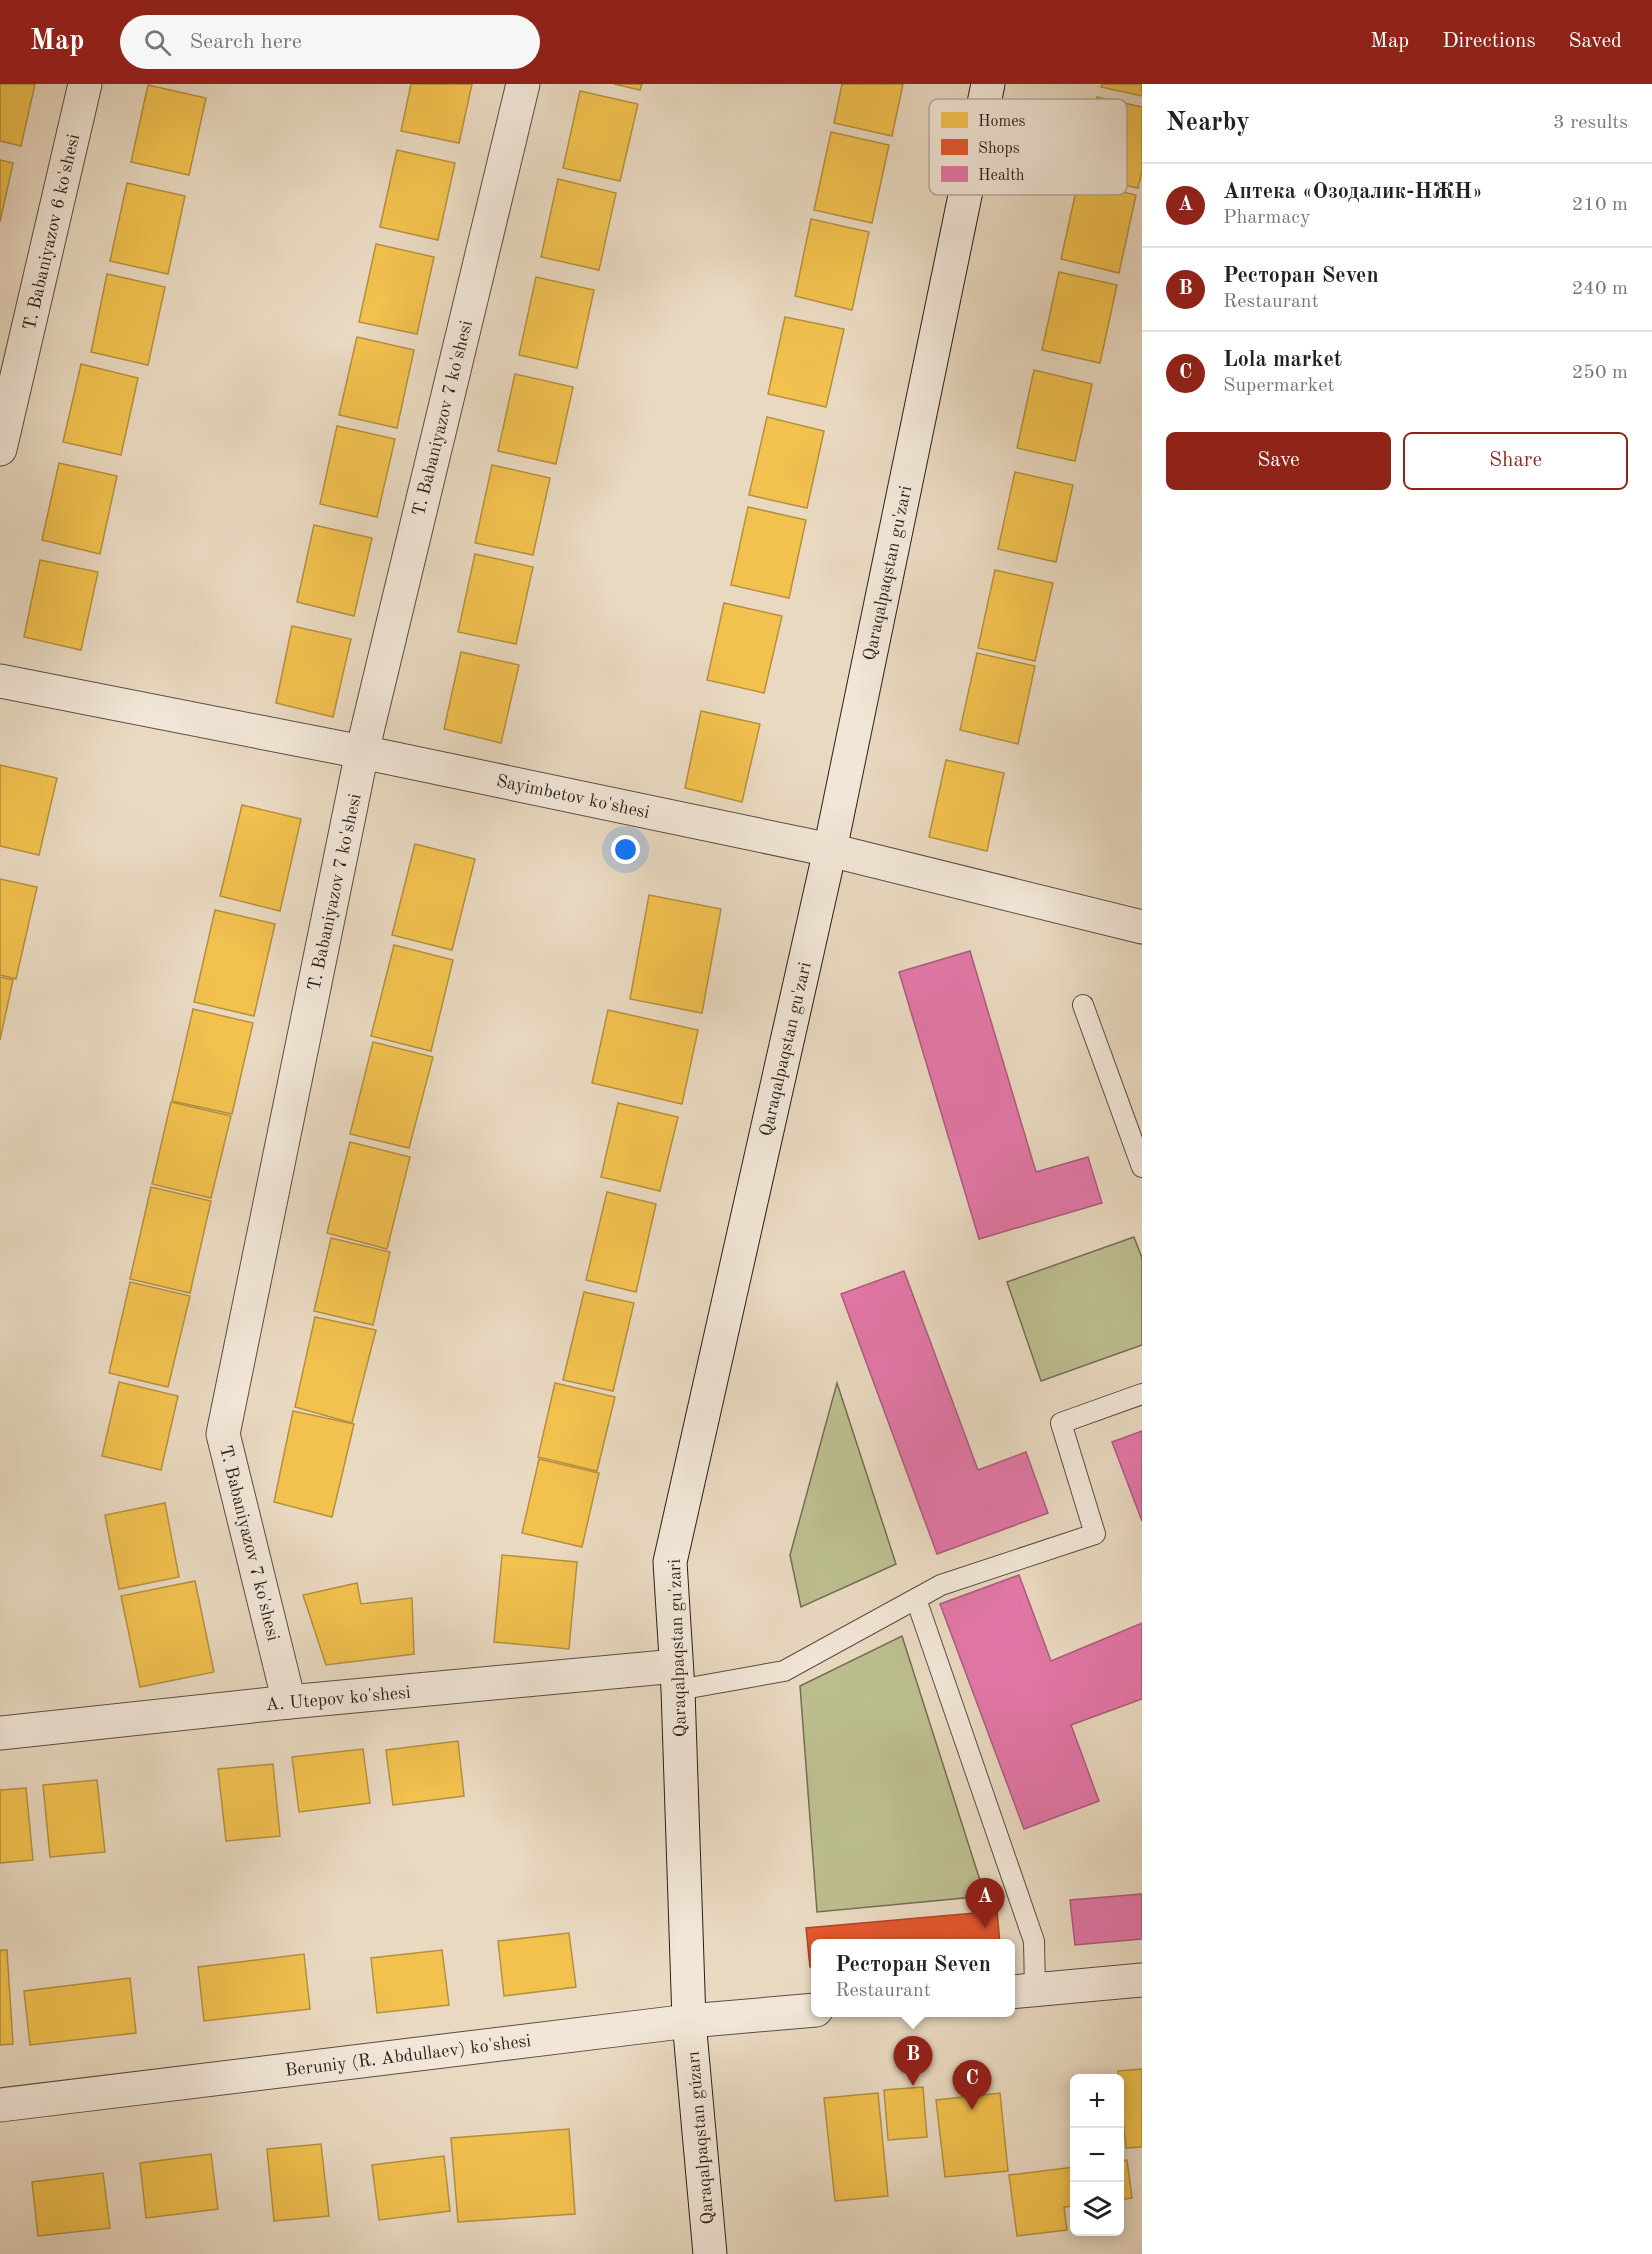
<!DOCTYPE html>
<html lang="en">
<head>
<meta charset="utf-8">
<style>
  body { margin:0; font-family:"Old Standard TT",serif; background:#f6f6f6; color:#222 }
  .controls { position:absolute; right:18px; bottom:18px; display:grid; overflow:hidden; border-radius:9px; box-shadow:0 3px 15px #0003 }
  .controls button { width:54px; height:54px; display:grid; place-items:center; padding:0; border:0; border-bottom:2px solid #e0e0e0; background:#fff; color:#222; font:30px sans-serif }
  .you { position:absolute; left:626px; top:766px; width:21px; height:21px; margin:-15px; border:4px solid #fff; border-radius:50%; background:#1a73e8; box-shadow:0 0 0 9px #1a73e833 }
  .badge { display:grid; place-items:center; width:39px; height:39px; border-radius:50%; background:#8f2418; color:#fff; font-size:20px; font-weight:700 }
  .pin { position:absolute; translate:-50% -50px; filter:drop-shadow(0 2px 3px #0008) }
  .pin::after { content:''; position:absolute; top:32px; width:21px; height:18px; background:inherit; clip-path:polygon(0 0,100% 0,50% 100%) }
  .popup { position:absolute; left:811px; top:1855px; width:204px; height:78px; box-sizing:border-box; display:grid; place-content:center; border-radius:9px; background:#fff; filter:drop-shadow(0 2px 4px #0005); font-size:20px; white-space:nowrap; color:#767676 }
  .popup b { font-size:22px; color:#222 }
  .popup::after { content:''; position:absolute; left:50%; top:100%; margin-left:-12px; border:12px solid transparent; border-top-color:#fff }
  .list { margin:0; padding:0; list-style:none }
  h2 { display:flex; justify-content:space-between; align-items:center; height:78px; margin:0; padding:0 24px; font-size:26px }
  h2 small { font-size:20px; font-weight:400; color:#767676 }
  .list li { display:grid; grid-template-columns:39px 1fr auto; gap:18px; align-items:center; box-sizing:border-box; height:84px; padding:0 24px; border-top:2px solid #e0e0e0 }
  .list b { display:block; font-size:22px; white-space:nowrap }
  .list p { margin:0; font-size:20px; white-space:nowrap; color:#767676 }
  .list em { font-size:20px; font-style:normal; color:#767676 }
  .actions { display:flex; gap:12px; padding:18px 24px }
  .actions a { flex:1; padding:14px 0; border:2px solid #8f2418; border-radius:9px; text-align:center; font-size:21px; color:#8f2418 }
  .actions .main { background:#8f2418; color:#fff }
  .icon { flex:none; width:33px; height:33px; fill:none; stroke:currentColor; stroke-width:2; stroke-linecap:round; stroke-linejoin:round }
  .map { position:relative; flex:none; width:1142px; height:2170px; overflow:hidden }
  header { display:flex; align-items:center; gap:36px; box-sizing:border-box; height:84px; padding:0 30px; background:#8f2418; color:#fff }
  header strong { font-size:28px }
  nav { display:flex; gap:33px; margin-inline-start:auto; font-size:21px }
  .search { width:420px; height:54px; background:#f6f6f6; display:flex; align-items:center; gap:15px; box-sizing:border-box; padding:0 21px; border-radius:33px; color:#767676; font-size:22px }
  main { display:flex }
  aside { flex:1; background:#fff }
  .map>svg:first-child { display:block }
</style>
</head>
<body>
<header>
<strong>Map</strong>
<div class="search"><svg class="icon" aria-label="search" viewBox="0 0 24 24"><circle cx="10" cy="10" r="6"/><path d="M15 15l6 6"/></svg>Search here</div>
<nav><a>Map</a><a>Directions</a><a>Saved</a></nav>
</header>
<main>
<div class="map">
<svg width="1142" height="2170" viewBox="0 0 1142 2170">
  <rect width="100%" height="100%" fill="#e9d9c1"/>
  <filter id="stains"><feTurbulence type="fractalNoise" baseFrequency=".00333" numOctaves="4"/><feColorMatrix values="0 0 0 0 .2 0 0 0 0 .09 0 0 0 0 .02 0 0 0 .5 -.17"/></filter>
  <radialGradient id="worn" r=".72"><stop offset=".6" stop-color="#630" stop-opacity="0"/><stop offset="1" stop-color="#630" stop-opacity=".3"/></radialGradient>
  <g fill="#bcbe8f" stroke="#736e54" stroke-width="1.5">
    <polygon points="1134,1153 1142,1174 1142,1261 1041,1297 1007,1198"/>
    <polygon points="837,1299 896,1480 801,1523 790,1471"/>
    <polygon points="902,1552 985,1812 817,1828 800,1602"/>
  </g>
  <g fill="#f2c14e" stroke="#b6903e" stroke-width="1.5">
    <polygon points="0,0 35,0 21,62 0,57"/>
    <polygon points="411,0 472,0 459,59 401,47"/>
    <polygon points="614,0 642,0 640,6"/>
    <polygon points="842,0 903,0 892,52 834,39"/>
    <polygon points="1102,0 1142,0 1142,12 1101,3"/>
    <polygon points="148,1 206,14 189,91 131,78"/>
    <polygon points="580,7 638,20 620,97 563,84"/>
    <polygon points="1097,13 1142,23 1142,87 1138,104 1081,91"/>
    <polygon points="831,48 889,61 872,139 814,126"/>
    <polygon points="397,66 455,79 438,156 380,143"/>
    <polygon points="0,76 13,79 0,138"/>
    <polygon points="558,95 616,109 599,186 541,173"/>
    <polygon points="1078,98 1136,111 1119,189 1061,175"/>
    <polygon points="127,99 185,112 168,190 110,177"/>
    <polygon points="811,135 869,148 852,226 795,212"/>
    <polygon points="376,160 434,173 417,250 359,238"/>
    <polygon points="1059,188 1117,201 1100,279 1042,266"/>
    <polygon points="107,190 165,203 148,281 91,268"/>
    <polygon points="536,193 594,206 577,284 519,271"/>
    <polygon points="785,233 844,245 826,323 768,310"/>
    <polygon points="357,253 414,266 397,344 339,331"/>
    <polygon points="81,280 138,294 121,371 63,358"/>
    <polygon points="1034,286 1092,300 1075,377 1017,364"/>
    <polygon points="515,290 573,303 556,380 498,367"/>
    <polygon points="767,333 824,347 807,424 749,411"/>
    <polygon points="337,342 395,355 377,433 320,420"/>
    <polygon points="59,379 117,392 100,470 42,456"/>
    <polygon points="492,381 550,394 533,471 475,459"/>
    <polygon points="1015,388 1073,401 1056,478 998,465"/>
    <polygon points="748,423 806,436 789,514 731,501"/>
    <polygon points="314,441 372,454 354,532 297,518"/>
    <polygon points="475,470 533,483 516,560 458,548"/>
    <polygon points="40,476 98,488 81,566 24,553"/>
    <polygon points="995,486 1053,499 1035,577 978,564"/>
    <polygon points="724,519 782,532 764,609 707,596"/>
    <polygon points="292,542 351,555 333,633 276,619"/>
    <polygon points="461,568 519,581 501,659 444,645"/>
    <polygon points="977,569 1035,582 1018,660 960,646"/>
    <polygon points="701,627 760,640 742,718 685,704"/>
    <polygon points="946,676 1004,689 987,767 929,753"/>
    <polygon points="0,681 57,694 39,771 0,762"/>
    <polygon points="242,721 301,735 280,827 220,812"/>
    <polygon points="415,760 475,775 452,866 392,851"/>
    <polygon points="0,795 37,803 16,895 0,891"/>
    <polygon points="649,811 721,825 702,929 630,915"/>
    <polygon points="215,826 275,840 254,932 194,918"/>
    <polygon points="394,861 453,876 431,967 371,952"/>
    <polygon points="0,893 13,896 0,956"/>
    <polygon points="193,925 253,939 232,1030 172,1017"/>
    <polygon points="608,926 698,946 682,1020 592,999"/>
    <polygon points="373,958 433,973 409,1064 350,1050"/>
    <polygon points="171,1018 231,1032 211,1114 152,1100"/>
    <polygon points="618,1019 678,1033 660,1107 601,1093"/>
    <polygon points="350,1058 410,1073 387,1165 327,1149"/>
    <polygon points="151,1103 211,1117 190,1209 130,1195"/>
    <polygon points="607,1108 656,1120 636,1208 586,1196"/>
    <polygon points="331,1154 390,1168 373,1241 314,1227"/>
    <polygon points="130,1198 190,1212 168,1303 109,1289"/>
    <polygon points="584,1208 634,1219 613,1307 563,1296"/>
    <polygon points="315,1233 376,1246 352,1339 295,1323"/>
    <polygon points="119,1298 178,1312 161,1386 102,1372"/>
    <polygon points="555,1299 615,1313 597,1387 538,1373"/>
    <polygon points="293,1327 354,1340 332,1433 274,1418"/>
    <polygon points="539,1375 599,1389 582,1463 522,1449"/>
    <polygon points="165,1419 179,1493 119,1505 105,1431"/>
    <polygon points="502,1471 577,1478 569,1565 494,1558"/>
    <polygon points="195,1497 214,1588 140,1603 121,1512"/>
    <polygon points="357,1499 361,1520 412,1514 414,1570 326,1581 303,1511"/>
    <polygon points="458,1657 464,1712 393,1721 386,1666"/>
    <polygon points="363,1665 370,1719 299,1728 292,1673"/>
    <polygon points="273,1680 280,1752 226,1757 218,1685"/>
    <polygon points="97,1696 105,1768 50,1773 43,1701"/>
    <polygon points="26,1704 33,1776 0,1779 0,1706"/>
    <polygon points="569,1849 576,1903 504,1912 498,1857"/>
    <polygon points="0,1866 7,1866 13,1960 0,1961"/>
    <polygon points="442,1866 449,1921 377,1929 371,1874"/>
    <polygon points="304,1870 310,1925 204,1937 198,1883"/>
    <polygon points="130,1894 136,1949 30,1961 24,1907"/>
    <polygon points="1142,1985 1142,2063 1126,2064 1118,1987"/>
    <polygon points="923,2003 927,2053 888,2056 884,2006"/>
    <polygon points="878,2009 888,2112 835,2117 824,2014"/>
    <polygon points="1000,2009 1008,2087 945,2093 936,2016"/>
    <polygon points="569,2045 575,2130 458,2138 451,2054"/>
    <polygon points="321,2060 329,2132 274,2137 267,2065"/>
    <polygon points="211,2070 218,2125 146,2134 140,2079"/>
    <polygon points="444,2072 450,2127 379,2136 372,2081"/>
    <polygon points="1127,2076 1132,2114 1120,2116 1120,2077"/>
    <polygon points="1074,2083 1074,2122 1064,2123 1067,2146 1017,2152 1009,2091"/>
    <polygon points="103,2089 110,2144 38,2152 32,2098"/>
  </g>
  <polygon fill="#e4572e" stroke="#ac4628" stroke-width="1.5" points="997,1827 1000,1860 816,1860 816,1883 810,1883 806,1844"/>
  <g fill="#e377a8" stroke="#ac5c7d" stroke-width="1.5">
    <polygon points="970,867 1036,1088 1088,1073 1102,1119 979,1155 899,888"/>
    <polygon points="904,1187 978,1386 1026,1368 1048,1429 937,1470 841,1210"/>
    <polygon points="1142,1347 1142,1437 1112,1358"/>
    <polygon points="1019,1491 1051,1577 1142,1539 1142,1615 1071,1641 1099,1717 1024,1745 940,1520"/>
    <polygon points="1142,1810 1142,1855 1075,1861 1070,1816"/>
  </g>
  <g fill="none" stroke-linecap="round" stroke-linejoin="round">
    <defs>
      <g id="lane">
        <polyline points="1083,921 1142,1083"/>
        <polyline points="916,1515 1034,1857 1035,1905"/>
        <polyline points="678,1606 784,1587 941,1501 1095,1450 1061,1339 1142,1310"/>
      </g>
      <g id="street">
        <polyline points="0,365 85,0"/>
        <polyline points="0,597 362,668 830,766 1142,843"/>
        <polyline points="289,1618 223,1350 362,668 523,0"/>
        <polyline points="0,1649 289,1618 676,1582"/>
        <polyline points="1010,1908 1142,1896"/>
        <polyline points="0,2021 689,1937 816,1926"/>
      </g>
      <polyline id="secondary" points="710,2170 689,1937 678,1606 670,1478 830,766 988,0"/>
    </defs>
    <use href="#lane" stroke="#5a4d43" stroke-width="22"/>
    <use href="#street" stroke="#5a4d43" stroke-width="35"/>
    <use href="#secondary" stroke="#2a1e19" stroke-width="35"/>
    <use href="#lane" stroke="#f1e6d7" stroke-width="20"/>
    <use href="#street" stroke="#f1e6d7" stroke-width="33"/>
    <use href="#secondary" stroke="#f1e6d7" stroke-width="33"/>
  </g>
  <g text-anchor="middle" stroke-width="6" stroke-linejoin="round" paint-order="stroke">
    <g font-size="18" fill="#2a1e19" stroke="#f1e6d7">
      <text transform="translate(51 148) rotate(-77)" y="6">T. Babaniyazov 6 ko'shesi</text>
      <text transform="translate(442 334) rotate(-76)" y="6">T. Babaniyazov 7 ko'shesi</text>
      <text transform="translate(887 489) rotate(-78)" y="6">Qaraqalpaqstan gu'zari</text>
      <text transform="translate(573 712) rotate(12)" y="6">Sayimbetov ko'shesi</text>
      <text transform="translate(334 808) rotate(-78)" y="6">T. Babaniyazov 7 ko'shesi</text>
      <text transform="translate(785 965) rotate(-77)" y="6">Qaraqalpaqstan gu'zari</text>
      <text transform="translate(250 1459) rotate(76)" y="6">T. Babaniyazov 7 ko'shesi</text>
      <text transform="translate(677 1564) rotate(-92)" y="6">Qaraqalpaqstan gu'zari</text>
      <text transform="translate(338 1614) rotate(-5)" y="6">A. Utepov ko'shesi</text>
      <text transform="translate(408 1971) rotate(-7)" y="6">Beruniy (R. Abdullaev) ko'shesi</text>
      <text transform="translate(700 2054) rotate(-95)" y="6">Qaraqalpaqstan gúzarı</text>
    </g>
  </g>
  <rect x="929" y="15" width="198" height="96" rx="9" fill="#f1e6d7" stroke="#b5aa9e" stroke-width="1.5"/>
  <rect x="941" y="28" width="27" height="16" fill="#f2c14e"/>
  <rect x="941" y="55" width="27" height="16" fill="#e4572e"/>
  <rect x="941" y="82" width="27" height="16" fill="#e377a8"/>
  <g font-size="16" fill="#2a1e19">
    <text x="978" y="42">Homes</text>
    <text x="978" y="69">Shops</text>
    <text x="978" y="96">Health</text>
  </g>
  <rect width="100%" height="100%" filter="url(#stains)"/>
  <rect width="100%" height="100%" fill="url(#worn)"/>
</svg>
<div class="controls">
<button>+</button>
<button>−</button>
<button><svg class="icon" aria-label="layers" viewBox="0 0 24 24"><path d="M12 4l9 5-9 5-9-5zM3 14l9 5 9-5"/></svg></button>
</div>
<div class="you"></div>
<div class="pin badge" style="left:985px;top:1844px">A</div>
<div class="pin badge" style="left:913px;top:2002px">B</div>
<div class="popup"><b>Ресторан Seven</b>Restaurant</div>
<div class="pin badge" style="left:972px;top:2026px">C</div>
</div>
<aside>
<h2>Nearby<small>3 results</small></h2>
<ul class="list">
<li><span class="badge">A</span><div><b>Аптека «Озодалик-НЖН»</b><p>Pharmacy</p></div><em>210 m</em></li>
<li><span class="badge">B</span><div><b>Ресторан Seven</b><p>Restaurant</p></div><em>240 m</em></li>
<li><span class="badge">C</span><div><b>Lola market</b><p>Supermarket</p></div><em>250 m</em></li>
</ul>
<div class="actions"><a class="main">Save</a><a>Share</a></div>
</aside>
</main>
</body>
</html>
